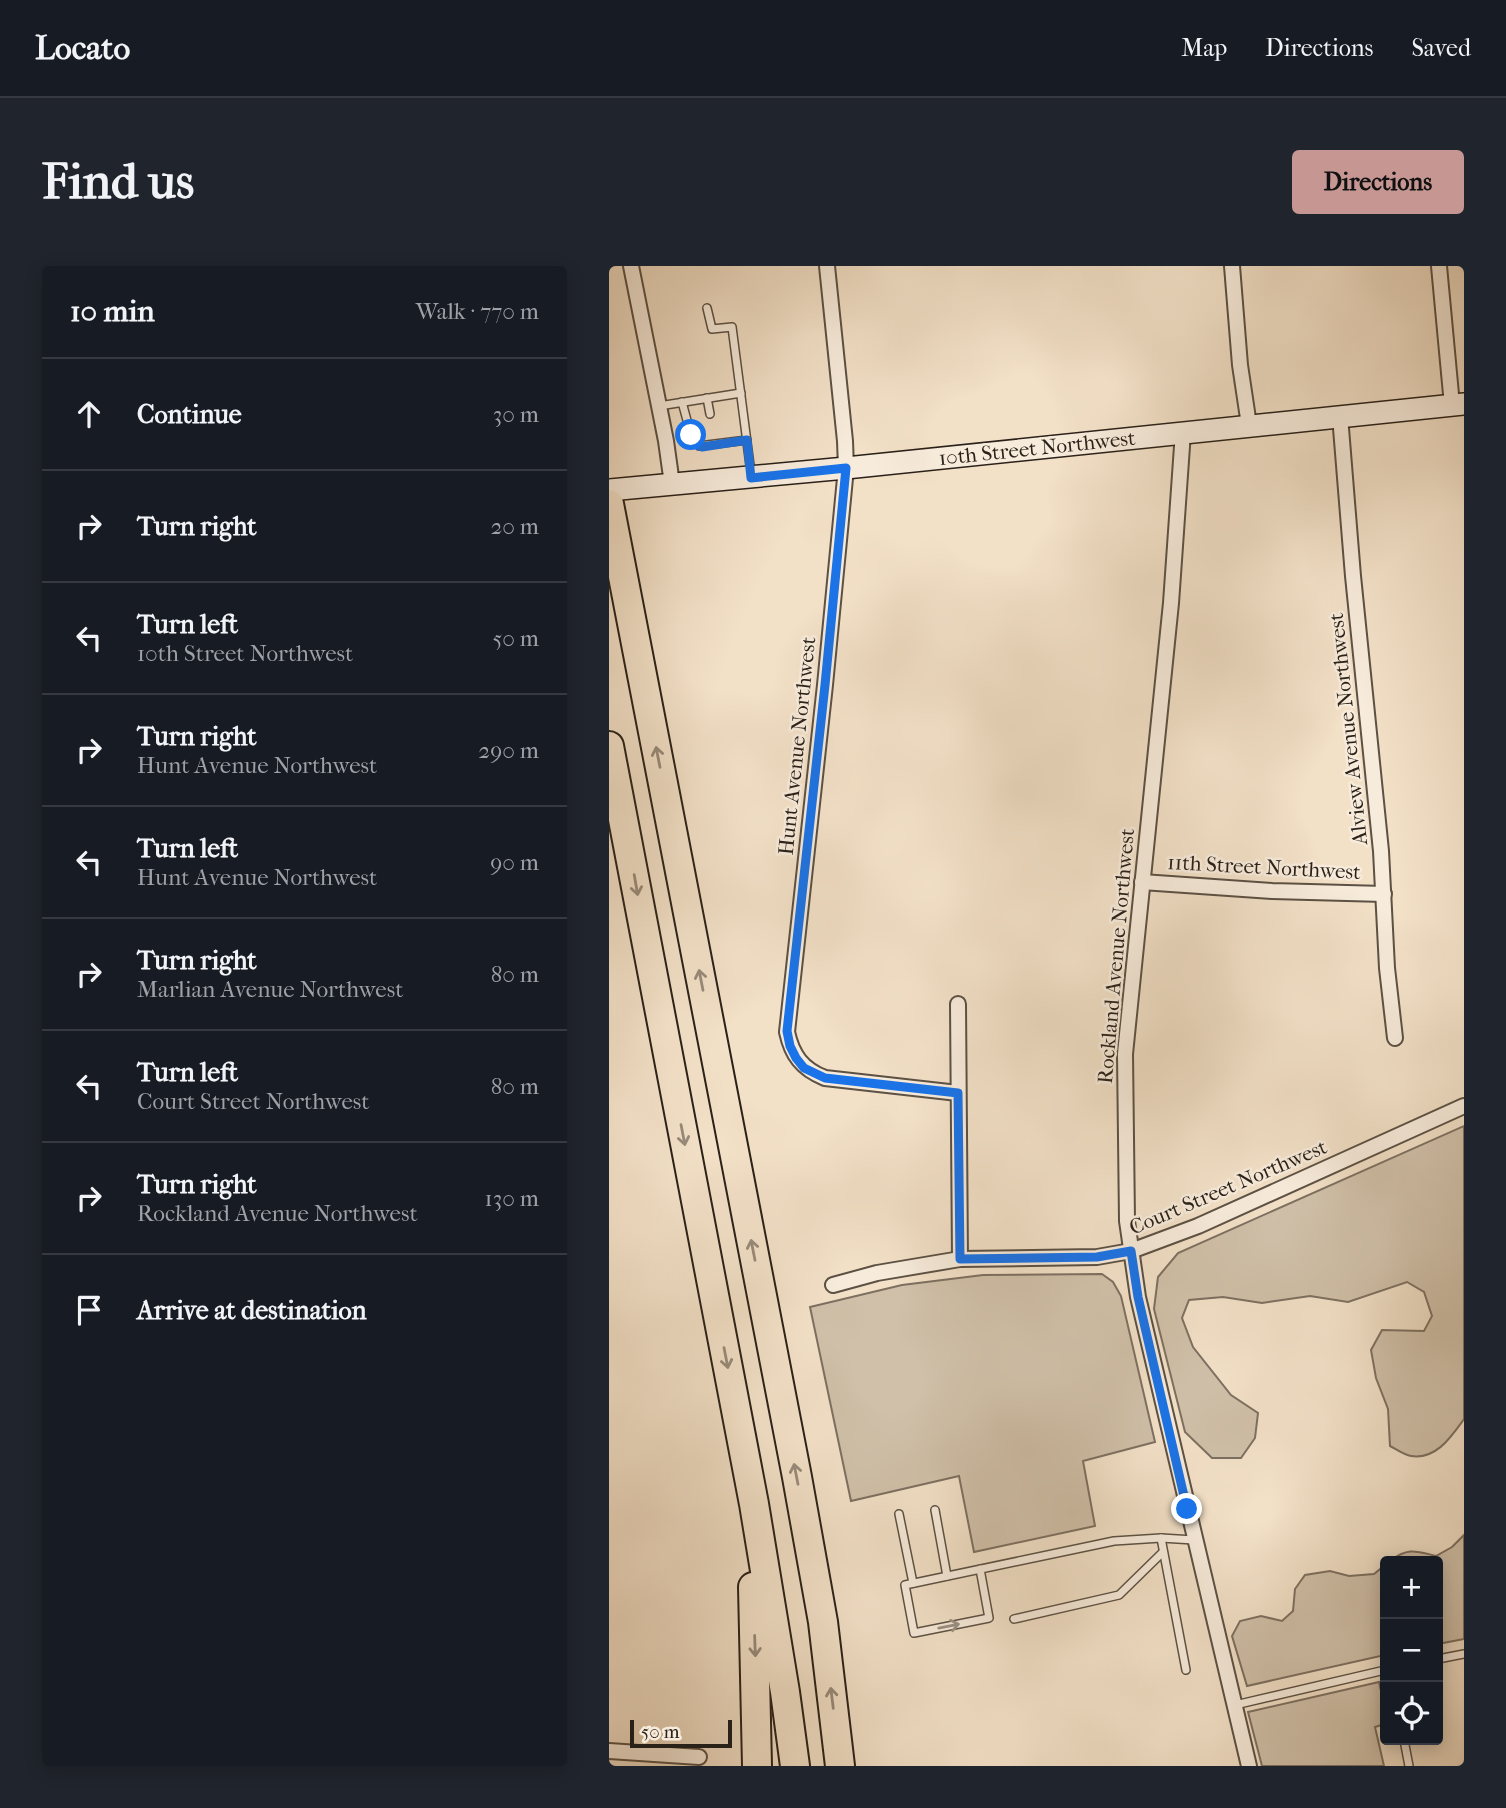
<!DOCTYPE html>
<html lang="en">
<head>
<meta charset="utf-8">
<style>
  body { margin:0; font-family:"IM FELL French Canon",serif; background:#20242c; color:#f1f3f6 }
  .controls { position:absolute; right:21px; bottom:21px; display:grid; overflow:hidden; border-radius:7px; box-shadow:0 4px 18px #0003 }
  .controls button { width:63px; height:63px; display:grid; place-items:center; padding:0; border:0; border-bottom:2px solid #363941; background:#171b24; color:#f1f3f6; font:35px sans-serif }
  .scale { position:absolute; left:21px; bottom:18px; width:102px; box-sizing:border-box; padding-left:7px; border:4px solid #2a2119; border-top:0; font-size:19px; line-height:24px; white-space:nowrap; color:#2a2119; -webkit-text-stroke:5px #f7ebdb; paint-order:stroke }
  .stop { position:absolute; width:21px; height:21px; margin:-16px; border:5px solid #1a73e8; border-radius:50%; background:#fff }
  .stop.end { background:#1a73e8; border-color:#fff; box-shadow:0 2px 7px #0008 }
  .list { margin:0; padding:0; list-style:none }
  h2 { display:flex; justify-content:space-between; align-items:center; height:91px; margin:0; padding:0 28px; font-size:30px }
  h2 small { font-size:23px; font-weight:400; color:#9ea1a6 }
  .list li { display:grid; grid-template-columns:46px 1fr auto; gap:21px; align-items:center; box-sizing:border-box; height:112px; padding:0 28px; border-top:2px solid #363941 }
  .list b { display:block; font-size:26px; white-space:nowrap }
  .list p { margin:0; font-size:23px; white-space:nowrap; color:#9ea1a6 }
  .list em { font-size:23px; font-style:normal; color:#9ea1a6 }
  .icon { flex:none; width:38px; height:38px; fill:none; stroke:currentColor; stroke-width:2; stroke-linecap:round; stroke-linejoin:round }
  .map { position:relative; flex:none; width:855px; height:1500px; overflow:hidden; border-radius:7px }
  header { display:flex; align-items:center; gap:42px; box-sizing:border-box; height:98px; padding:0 35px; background:#171b24; border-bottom:2px solid #363941 }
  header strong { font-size:33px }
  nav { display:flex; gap:38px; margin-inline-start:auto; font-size:24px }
  .intro { display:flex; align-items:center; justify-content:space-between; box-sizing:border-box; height:168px; padding:0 42px }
  h1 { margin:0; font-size:49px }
  .button { padding:18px 32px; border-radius:7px; background:#c59692; color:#111; font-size:24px; font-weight:700 }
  main { display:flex; gap:42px; padding:0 42px }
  aside { flex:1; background:#171b24; border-radius:7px; box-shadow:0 4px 18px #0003 }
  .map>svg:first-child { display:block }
</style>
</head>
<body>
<header>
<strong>Locato</strong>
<nav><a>Map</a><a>Directions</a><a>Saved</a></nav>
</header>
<div class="intro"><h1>Find us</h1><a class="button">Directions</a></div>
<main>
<aside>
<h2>10 min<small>Walk · 770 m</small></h2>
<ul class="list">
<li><svg class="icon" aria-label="ahead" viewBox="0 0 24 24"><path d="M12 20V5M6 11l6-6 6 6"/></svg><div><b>Continue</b></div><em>30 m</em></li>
<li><svg class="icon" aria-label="right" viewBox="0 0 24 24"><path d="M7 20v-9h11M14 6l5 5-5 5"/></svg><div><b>Turn right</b></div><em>20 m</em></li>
<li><svg class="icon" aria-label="left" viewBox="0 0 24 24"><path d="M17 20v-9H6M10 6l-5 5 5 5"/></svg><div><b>Turn left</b><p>10th Street Northwest</p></div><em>50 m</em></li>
<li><svg class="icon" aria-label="right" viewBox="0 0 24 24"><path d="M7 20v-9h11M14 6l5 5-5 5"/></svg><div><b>Turn right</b><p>Hunt Avenue Northwest</p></div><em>290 m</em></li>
<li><svg class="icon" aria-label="left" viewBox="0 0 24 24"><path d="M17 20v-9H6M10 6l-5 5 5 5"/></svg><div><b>Turn left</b><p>Hunt Avenue Northwest</p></div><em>90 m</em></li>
<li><svg class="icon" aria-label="right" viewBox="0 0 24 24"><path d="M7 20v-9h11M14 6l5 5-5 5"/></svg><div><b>Turn right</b><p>Marlian Avenue Northwest</p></div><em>80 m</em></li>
<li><svg class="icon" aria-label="left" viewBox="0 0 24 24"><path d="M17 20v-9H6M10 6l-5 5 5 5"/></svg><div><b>Turn left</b><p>Court Street Northwest</p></div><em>80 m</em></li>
<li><svg class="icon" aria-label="right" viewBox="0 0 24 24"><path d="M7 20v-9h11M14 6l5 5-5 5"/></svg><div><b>Turn right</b><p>Rockland Avenue Northwest</p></div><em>130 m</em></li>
<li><svg class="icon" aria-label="arrive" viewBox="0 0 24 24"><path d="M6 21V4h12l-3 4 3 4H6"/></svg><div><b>Arrive at destination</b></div></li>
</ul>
</aside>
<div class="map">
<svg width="855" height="1500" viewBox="0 0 855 1500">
  <rect width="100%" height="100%" fill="#f2e0c7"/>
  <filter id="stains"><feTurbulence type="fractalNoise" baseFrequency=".00286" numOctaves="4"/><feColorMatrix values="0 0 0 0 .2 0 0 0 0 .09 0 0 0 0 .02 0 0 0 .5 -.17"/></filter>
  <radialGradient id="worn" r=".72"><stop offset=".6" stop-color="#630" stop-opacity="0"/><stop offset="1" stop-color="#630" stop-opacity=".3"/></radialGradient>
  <g fill="#d0c0a9" stroke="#7d7061" stroke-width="2">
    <path d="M855,860v293c-13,18 -28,41 -53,37 -7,-1 -15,-7 -21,-10l-2,-37 -12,-31 -5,-28 11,-20 42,1 8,-15 -8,-24 -17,-10 -59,20 -38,-6 -48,7 -39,-6 -34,3 -7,18 11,29 38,48 27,18 -3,25 -14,20h-29l-27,-26 -31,-123 4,-32 20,-24z"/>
    <polygon points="493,1008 504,1016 512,1030 546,1176 474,1195 486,1260 365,1286 350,1210 242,1235 201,1041 293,1019 374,1009"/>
    <path d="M855,1269v104l-26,5v-83h-48c18,-14 26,-10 46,-5l16,-9z"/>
    <polygon points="776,1299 776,1389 638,1420 623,1370 631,1355 652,1350 673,1355 684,1345 686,1323 696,1309 721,1305 740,1310 765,1308"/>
    <polygon points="770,1416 776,1443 776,1458 766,1461 775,1500 653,1500 639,1446"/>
  </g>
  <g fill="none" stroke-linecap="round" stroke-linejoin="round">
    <defs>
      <g id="service">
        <polyline points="98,42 103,63 123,61 142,207"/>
        <polyline points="98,132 101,148"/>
        <polyline points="73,136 82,169 90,180 138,174"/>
        <polyline points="50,140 132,127"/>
        <polyline points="326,1244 338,1310"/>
        <polyline points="290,1248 304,1317"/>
        <polyline points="552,1272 577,1404"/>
        <polyline points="371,1303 380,1352 305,1367 296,1319 505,1275 552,1272 585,1274"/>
        <polyline points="405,1353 510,1329 554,1286"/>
        <polyline points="829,1393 855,1388"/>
        <polyline points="626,1439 776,1404"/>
        <polyline points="795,1474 800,1500"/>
      </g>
      <g id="minor">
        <polyline points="22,0 57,175 63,218"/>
        <path d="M218,0l18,175 1,27 -21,217 -38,347c5,23 15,37 38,46l133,15"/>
        <polyline points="623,0 631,99 640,159"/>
        <polyline points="830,0 843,139"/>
        <polyline points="731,150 744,310 772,585 778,702 786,772"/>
        <polyline points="574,166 562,337 516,788 518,955 529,1031 640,1500"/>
        <polyline points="533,616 663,625 775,628"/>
        <polyline points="349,738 351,993"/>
        <polyline points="224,1019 268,1007 351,993 488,991 522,985 589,960 855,840"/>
        <polyline points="0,1485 90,1491"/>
      </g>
      <polyline id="secondary" points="0,224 237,202 855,138"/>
      <g id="motorway">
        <polyline points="0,238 188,1211 214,1356 231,1500"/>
        <polyline points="0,480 145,1238 176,1426 186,1500"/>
        <polyline points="144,1321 148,1500"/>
      </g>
    </defs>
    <use href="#service" stroke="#5c5144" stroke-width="10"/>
    <use href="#minor" stroke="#5c5144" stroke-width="18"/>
    <use href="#secondary" stroke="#2a2119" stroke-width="24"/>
    <use href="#motorway" stroke="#2a2119" stroke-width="32"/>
    <use href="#service" stroke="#f7ebdb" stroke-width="7"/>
    <use href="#minor" stroke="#f7ebdb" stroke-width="14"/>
    <use href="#secondary" stroke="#f7ebdb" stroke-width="21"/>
    <use href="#motorway" stroke="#f2e0c7" stroke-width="28"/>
  </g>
  <defs><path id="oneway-shaft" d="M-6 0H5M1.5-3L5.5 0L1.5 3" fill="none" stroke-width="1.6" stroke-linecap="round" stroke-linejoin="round" transform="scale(1.75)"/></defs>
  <g stroke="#988a79">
    <use href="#oneway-shaft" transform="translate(49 491) rotate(-101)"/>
    <use href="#oneway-shaft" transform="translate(27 619) rotate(80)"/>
    <use href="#oneway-shaft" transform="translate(92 714) rotate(-101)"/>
    <use href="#oneway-shaft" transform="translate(74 869) rotate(79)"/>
    <use href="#oneway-shaft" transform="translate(144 984) rotate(-101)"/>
    <use href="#oneway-shaft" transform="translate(117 1092) rotate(79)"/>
    <use href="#oneway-shaft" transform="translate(187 1208) rotate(-101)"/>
    <use href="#oneway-shaft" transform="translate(146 1380) rotate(88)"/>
    <use href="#oneway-shaft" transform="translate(223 1432) rotate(-97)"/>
  </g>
  <use stroke="#9b9084" href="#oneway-shaft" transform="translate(340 1360) rotate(-11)"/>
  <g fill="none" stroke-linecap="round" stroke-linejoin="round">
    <polyline stroke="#1a73e8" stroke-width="9" points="82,169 90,180 93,181 138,174 142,212 237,202 216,419 178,765 181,780 187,792 195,802 216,812 349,827 351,993 488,991 522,985 529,1031 578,1243"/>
  </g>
  <g text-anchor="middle" stroke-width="5" stroke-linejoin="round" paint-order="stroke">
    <g font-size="21" fill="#2a2119" stroke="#f7ebdb">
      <text transform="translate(428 182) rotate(-6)" y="7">10th Street Northwest</text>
      <text transform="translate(739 463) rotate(-96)" y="7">Alview Avenue Northwest</text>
      <text transform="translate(188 480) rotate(-84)" y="7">Hunt Avenue Northwest</text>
      <text transform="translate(655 601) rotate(3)" y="7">11th Street Northwest</text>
      <text transform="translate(507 690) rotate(-85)" y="7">Rockland Avenue Northwest</text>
      <text transform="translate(619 921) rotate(-23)" y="7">Court Street Northwest</text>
    </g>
  </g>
  <rect width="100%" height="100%" filter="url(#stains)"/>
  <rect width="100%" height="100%" fill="url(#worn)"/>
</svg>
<div class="controls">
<button>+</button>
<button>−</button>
<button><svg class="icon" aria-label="locate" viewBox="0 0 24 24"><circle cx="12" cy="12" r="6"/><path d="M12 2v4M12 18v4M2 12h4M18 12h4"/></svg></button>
</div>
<div class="scale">50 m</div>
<div class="stop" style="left:82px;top:169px"></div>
<div class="stop end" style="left:578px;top:1243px"></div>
</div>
</main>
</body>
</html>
